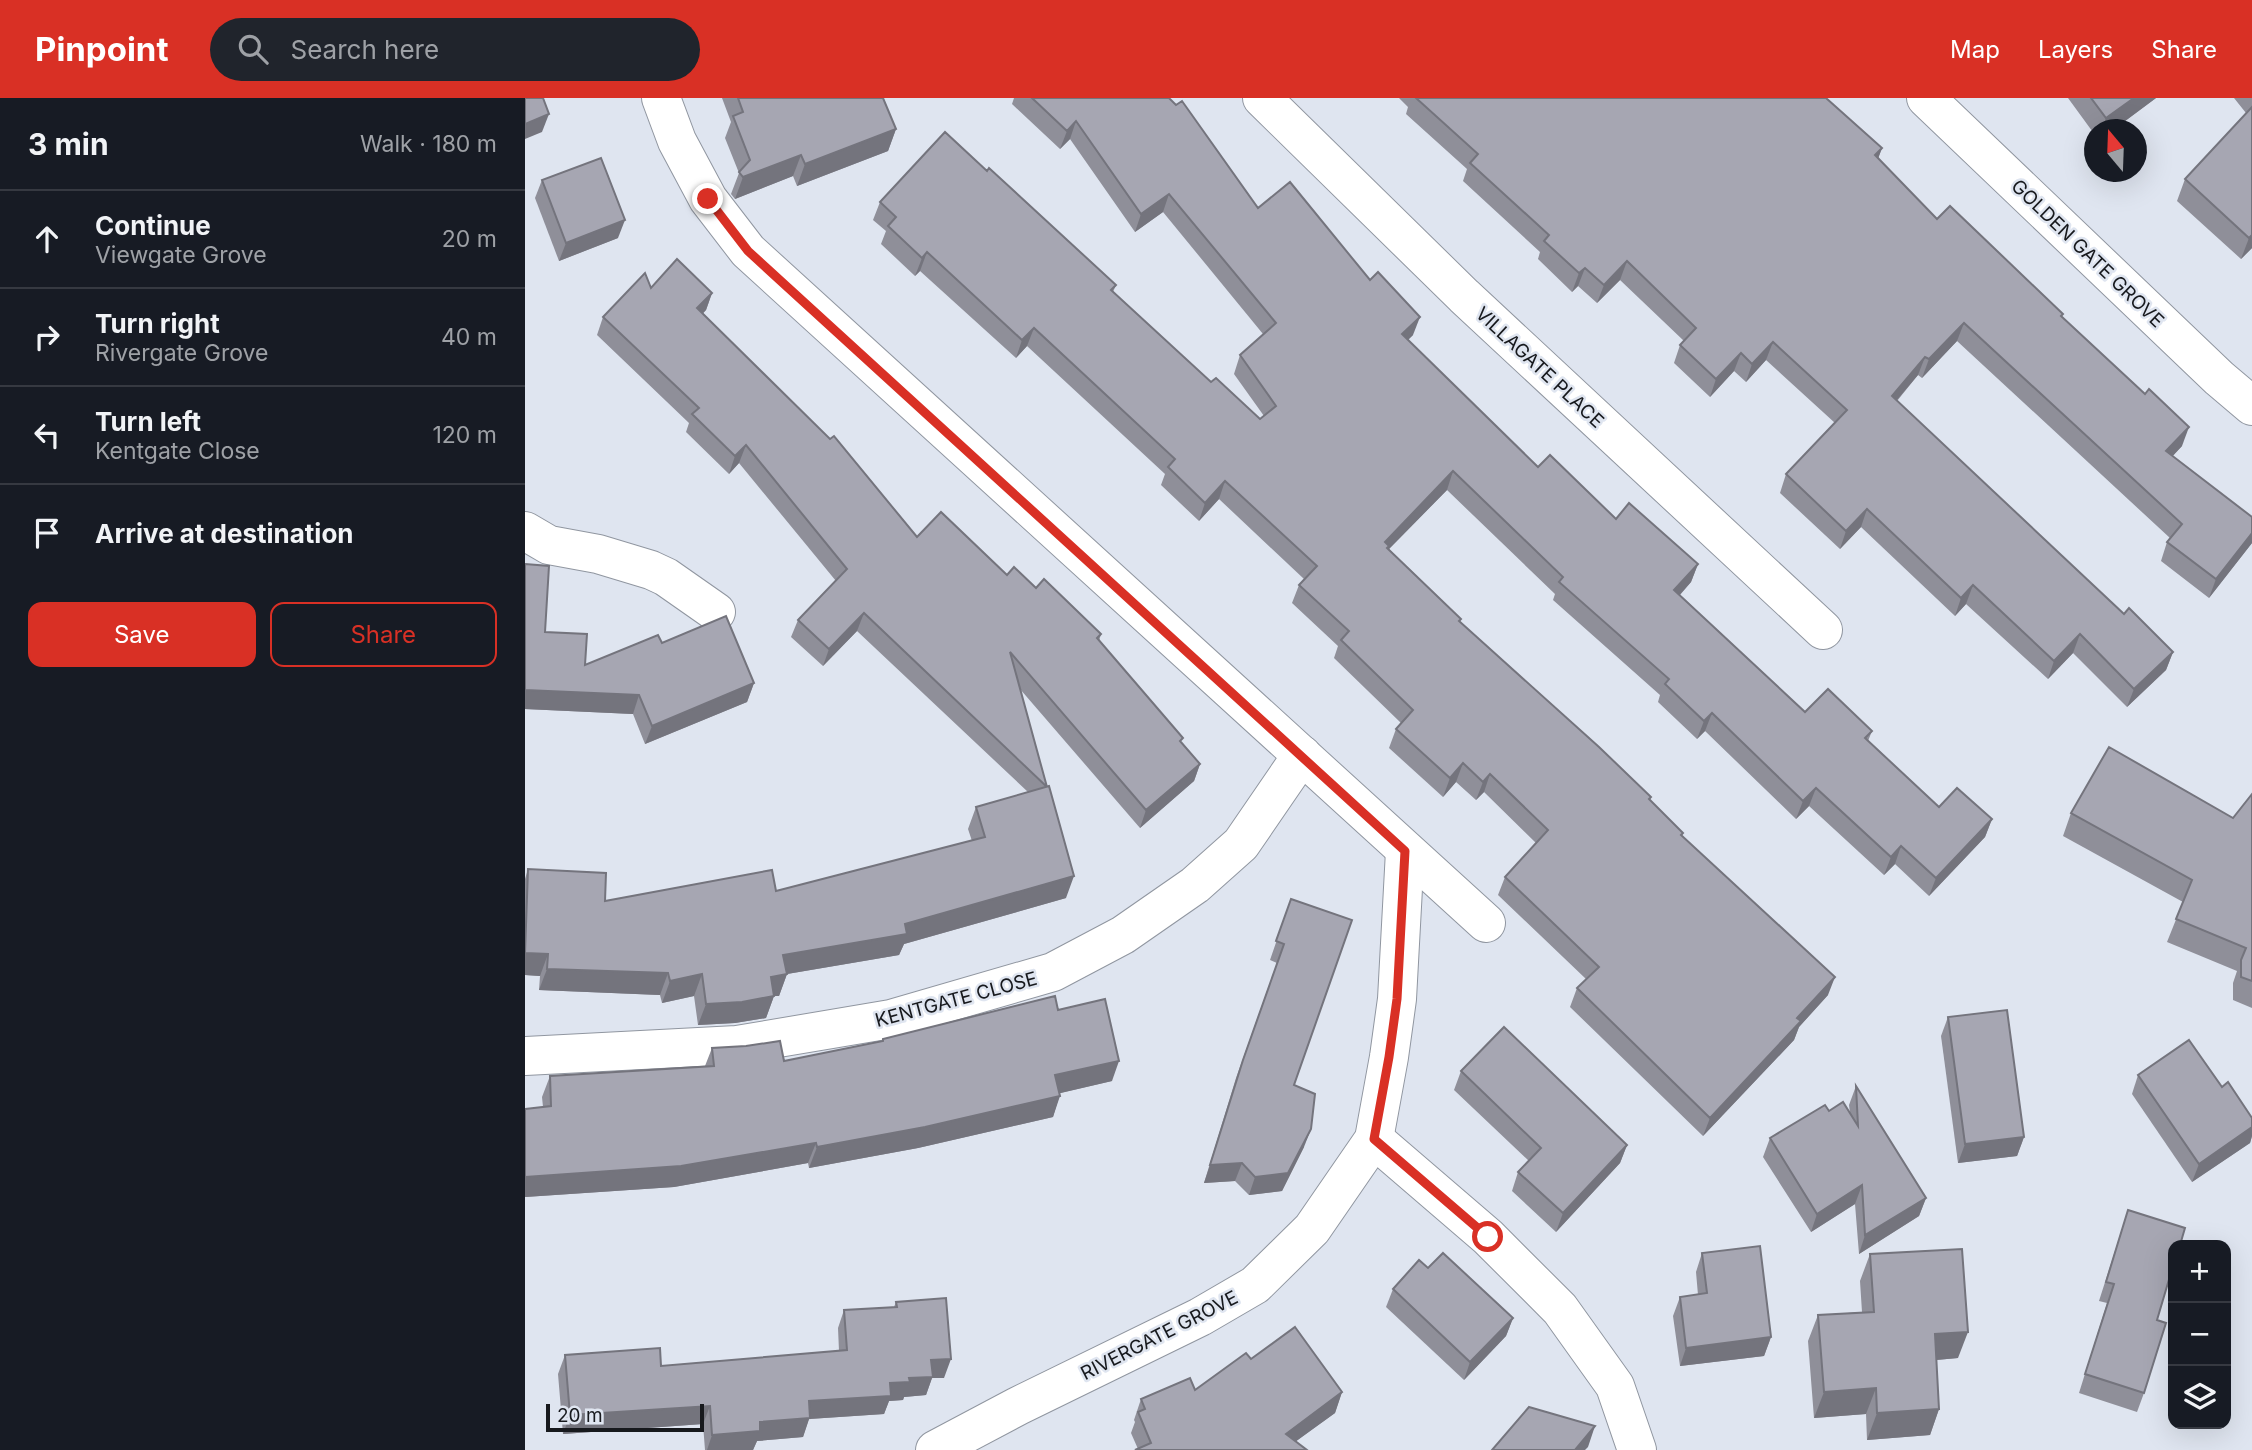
<!DOCTYPE html>
<html lang="en">
<head>
<meta charset="utf-8">
<style>
  body { margin:0; font-family:Inter,sans-serif; background:#20242c; color:#f1f3f6 }
  .controls { position:absolute; right:21px; bottom:21px; display:grid; overflow:hidden; border-radius:14px; box-shadow:0 7px 28px #0002 }
  .controls button { width:63px; height:63px; display:grid; place-items:center; padding:0; border:0; border-bottom:2px solid #363941; background:#171b24; color:#f1f3f6; font:35px sans-serif }
  .compass { position:absolute; left:1559px; top:21px; width:63px; height:63px; border-radius:50%; background:#171b24; box-shadow:0 7px 28px #0002; rotate:341deg }
  .scale { position:absolute; left:21px; bottom:18px; width:158px; box-sizing:border-box; padding-left:7px; border:4px solid #17191d; border-top:0; font-size:19px; line-height:24px; white-space:nowrap; color:#17191d; -webkit-text-stroke:5px #dfe5f0; paint-order:stroke }
  .stop { position:absolute; width:21px; height:21px; margin:-16px; border:5px solid #d93025; border-radius:50%; background:#fff }
  .stop.end { background:#d93025; border-color:#fff; box-shadow:0 2px 7px #0008 }
  .list { margin:0; padding:0; list-style:none }
  h2 { display:flex; justify-content:space-between; align-items:center; height:91px; margin:0; padding:0 28px; font-size:30px }
  h2 small { font-size:23px; font-weight:400; color:#9ea1a6 }
  .list li { display:grid; grid-template-columns:46px 1fr auto; gap:21px; align-items:center; box-sizing:border-box; height:98px; padding:0 28px; border-top:2px solid #363941 }
  .list b { display:block; font-size:26px; white-space:nowrap }
  .list p { margin:0; font-size:23px; white-space:nowrap; color:#9ea1a6 }
  .list em { font-size:23px; font-style:normal; color:#9ea1a6 }
  .actions { display:flex; gap:14px; padding:21px 28px }
  .actions a { flex:1; padding:16px 0; border:2px solid #d93025; border-radius:14px; text-align:center; font-size:24px; color:#d93025 }
  .actions .main { background:#d93025; color:#fff }
  .icon { flex:none; width:38px; height:38px; fill:none; stroke:currentColor; stroke-width:2; stroke-linecap:round; stroke-linejoin:round }
  .map { position:relative; flex:none; width:1727px; height:1352px; overflow:hidden }
  header { display:flex; align-items:center; gap:42px; box-sizing:border-box; height:98px; padding:0 35px; background:#d93025; color:#fff }
  header strong { font-size:33px }
  nav { display:flex; gap:38px; margin-inline-start:auto; font-size:24px }
  .search { width:490px; height:63px; background:#20242c; display:flex; align-items:center; gap:18px; box-sizing:border-box; padding:0 24px; border-radius:38px; color:#9ea1a6; font-size:26px }
  main { display:flex }
  aside { flex:1; background:#171b24 }
  .map>svg:first-child { display:block }
</style>
</head>
<body>
<header>
<strong>Pinpoint</strong>
<div class="search"><svg class="icon" aria-label="search" viewBox="0 0 24 24"><circle cx="10" cy="10" r="6"/><path d="M15 15l6 6"/></svg>Search here</div>
<nav><a>Map</a><a>Layers</a><a>Share</a></nav>
</header>
<main>
<aside>
<h2>3 min<small>Walk · 180 m</small></h2>
<ul class="list">
<li><svg class="icon" aria-label="ahead" viewBox="0 0 24 24"><path d="M12 20V5M6 11l6-6 6 6"/></svg><div><b>Continue</b><p>Viewgate Grove</p></div><em>20 m</em></li>
<li><svg class="icon" aria-label="right" viewBox="0 0 24 24"><path d="M7 20v-9h11M14 6l5 5-5 5"/></svg><div><b>Turn right</b><p>Rivergate Grove</p></div><em>40 m</em></li>
<li><svg class="icon" aria-label="left" viewBox="0 0 24 24"><path d="M17 20v-9H6M10 6l-5 5 5 5"/></svg><div><b>Turn left</b><p>Kentgate Close</p></div><em>120 m</em></li>
<li><svg class="icon" aria-label="arrive" viewBox="0 0 24 24"><path d="M6 21V4h12l-3 4 3 4H6"/></svg><div><b>Arrive at destination</b></div></li>
</ul>
<div class="actions"><a class="main">Save</a><a>Share</a></div>
</aside>
<div class="map">
<svg width="1727" height="1352" viewBox="0 0 1727 1352">
  <rect width="100%" height="100%" fill="#dfe5f0"/>
  <g fill="none" stroke-linecap="round" stroke-linejoin="round">
    <defs>
      <g id="minor">
        <polyline points="136,0 152,43 183,101 223,153 961,825"/>
        <polyline points="737,0 939,198 1298,532"/>
        <polyline points="1401,0 1694,280 1727,308"/>
        <polyline points="0,433 24,447 73,456 126,472 141,479 191,514"/>
        <polyline points="0,958 212,947 366,921 528,874 598,837 670,787 716,746 777,657"/>
        <polyline points="849,1041 963,1139 1035,1211 1090,1288 1112,1352"/>
        <polyline points="410,1352 493,1308 675,1219 730,1187 787,1131 849,1041 864,959 872,901 880,753"/>
      </g>
    </defs>
    <use href="#minor" stroke="#9096a0" stroke-width="40"/>
    <use href="#minor" stroke="#fff" stroke-width="38"/>
  </g>
  <g fill="#8f8f99">
    <polygon points="197,0 358,0 371,31 363,53 272,88 268,78 210,101 206,96 214,75 200,40 206,24"/>
    <polygon points="489,0 644,0 733,110 888,237 883,242 1013,369 1091,421 1173,466 1166,484 1155,497 1280,614 1347,633 1343,643 1414,709 1467,721 1460,739 1404,798 1370,766 1359,777 1284,708 1271,721 1180,633 1172,641 1133,604 1135,597 1028,502 1030,496 922,392 864,451 936,521 935,524 1126,699 1125,702 1158,735 1157,738 1303,897 1274,929 1269,942 1178,1038 1045,909 1052,890 1061,881 973,797 980,779 1011,745 959,694 951,702 931,684 918,699 864,650 871,631 876,625 809,560 813,548 767,505 774,487 779,481 694,401 674,423 636,387 640,376 502,248 491,260 395,173 390,178 356,146 361,133 348,122 355,104 462,73 591,187 588,194 686,284 735,321 739,318 709,276 715,257 738,236 638,114 610,134 545,41 535,51 487,6"/>
    <polygon points="874,0 1301,0 1357,50 1353,61 1412,121 1537,219 1657,348 1647,358 1727,419 1727,445 1684,500 1636,463 1642,444 1645,440 1432,243 1397,280 1393,277 1372,303 1599,516 1648,554 1641,572 1602,609 1548,555 1523,581 1441,506 1430,518 1336,429 1315,451 1255,395 1261,376 1310,325 1241,262 1221,284 1209,273 1185,299 1149,265 1155,247 1159,243 1095,182 1072,205 1053,188 1047,194 1013,161 1015,154 938,83 942,71 881,16 883,9"/>
    <polygon points="1543,0 1631,0 1588,32 1570,32 1570,37"/>
    <polygon points="1709,0 1727,0 1727,150 1716,161 1652,103 1660,81 1721,15"/>
    <polygon points="17,82 93,140 34,163 10,100"/>
    <polygon points="126,190 187,195 181,212 178,215 392,439 511,490 576,536 574,543 656,645 675,666 669,683 615,730 495,591 522,688 541,800 379,846 374,857 262,876 254,898 249,898 241,920 210,925 173,927 169,898 137,905 135,897 14,892 15,878 0,877 0,781 3,771 80,803 251,793 447,743 443,731 451,709 503,694 332,533 298,568 266,539 273,522 311,483 214,365 204,376 161,334 164,325 72,237 78,219"/>
    <polygon points="0,466 20,534 60,567 137,545 229,585 222,604 120,646 108,616 0,611"/>
    <polygon points="1727,696 1727,910 1708,902 1708,885 1712,873 1642,844 1658,804 1538,738 1546,715 1708,720"/>
    <polygon points="766,801 769,987 779,1049 757,1093 724,1097 710,1083 679,1085 711,980 752,865 745,862"/>
    <polygon points="533,912 587,983 535,995 528,1019 393,1050 284,1070 283,1065 149,1089 0,1099 0,1011 18,1009 17,999 25,978 180,968 187,950 259,963 357,943 358,941"/>
    <polygon points="1423,919 1499,1039 1492,1058 1433,1065 1416,938"/>
    <polygon points="936,973 1102,1047 1095,1065 1031,1134 987,1093 993,1074 1004,1063 929,992"/>
    <polygon points="1613,977 1697,989 1727,1020 1727,1038 1725,1045 1667,1084 1607,996"/>
    <polygon points="1331,988 1401,1100 1394,1118 1334,1156 1330,1106 1286,1134 1238,1059 1245,1040 1304,1013 1325,1015 1324,1007"/>
    <polygon points="1603,1112 1632,1222 1619,1295 1612,1314 1554,1295 1582,1205 1574,1203"/>
    <polygon points="1177,1155 1246,1239 1239,1258 1155,1268 1148,1218 1155,1199 1173,1197 1171,1174"/>
    <polygon points="1345,1156 1433,1260 1411,1262 1414,1311 1405,1337 1342,1342 1341,1316 1289,1320 1283,1243 1293,1217 1337,1214 1335,1183"/>
    <polygon points="903,1170 988,1220 981,1238 939,1282 861,1209 868,1191"/>
    <polygon points="371,1204 419,1280 407,1280 401,1297 379,1299 378,1302 364,1303 359,1316 284,1321 278,1339 232,1343 228,1352 180,1352 178,1326 38,1336 33,1276 40,1257 136,1268 314,1253 313,1230 319,1212 369,1209"/>
    <polygon points="726,1261 817,1294 810,1315 771,1343 613,1351 606,1335 610,1324 609,1322 616,1301 670,1292"/>
  </g>
  <g fill="#74747d">
    <polygon points="1609,0 1631,0 1588,32 1577,32 1581,20"/>
    <polygon points="24,16 17,34 0,41 0,26"/>
    <polygon points="551,23 545,41 535,51 542,33"/>
    <polygon points="371,31 363,53 272,88 280,66"/>
    <polygon points="1357,50 1350,68 1350,57"/>
    <polygon points="276,57 268,78 210,101 218,79"/>
    <polygon points="644,96 638,114 610,134 616,116"/>
    <polygon points="100,122 93,140 34,163 41,145"/>
    <polygon points="1727,137 1727,150 1716,161 1724,140"/>
    <polygon points="402,154 395,173 390,178 397,160"/>
    <polygon points="1102,163 1095,182 1072,205 1079,187"/>
    <polygon points="1060,170 1053,188 1047,194 1054,175"/>
    <polygon points="187,195 181,212 166,228 172,210"/>
    <polygon points="895,219 888,237 870,254 877,236"/>
    <polygon points="1439,225 1432,243 1397,280 1404,261"/>
    <polygon points="509,230 502,248 491,260 497,242"/>
    <polygon points="1248,244 1241,262 1221,284 1227,266"/>
    <polygon points="1216,255 1209,273 1185,299 1191,281"/>
    <polygon points="1400,259 1393,277 1360,316 1367,298"/>
    <polygon points="1664,329 1657,348 1635,372 1641,353"/>
    <polygon points="221,347 214,365 204,376 210,358"/>
    <polygon points="928,373 922,392 863,452 860,444"/>
    <polygon points="700,383 694,401 674,423 680,405"/>
    <polygon points="1342,411 1336,429 1315,451 1321,433"/>
    <polygon points="1727,435 1727,445 1684,500 1691,481"/>
    <polygon points="1173,466 1166,484 1143,510 1149,492"/>
    <polygon points="1448,487 1441,506 1430,518 1436,500"/>
    <polygon points="339,515 332,533 298,568 304,551"/>
    <polygon points="1555,536 1548,555 1523,581 1529,563"/>
    <polygon points="1648,554 1641,572 1602,609 1609,591"/>
    <polygon points="229,585 222,604 120,646 127,628"/>
    <polygon points="0,592 114,597 108,616 0,611"/>
    <polygon points="1187,615 1180,633 1172,641 1179,623"/>
    <polygon points="938,665 931,684 918,699 925,680"/>
    <polygon points="675,666 669,683 615,730 621,712"/>
    <polygon points="965,676 959,694 951,702 958,684"/>
    <polygon points="1291,690 1284,708 1271,721 1278,703"/>
    <polygon points="1467,721 1460,739 1404,798 1411,780"/>
    <polygon points="1376,748 1370,766 1359,777 1366,759"/>
    <polygon points="549,778 541,800 379,846 374,857 262,876 254,898 249,898 241,920 210,925 173,927 181,906 246,879 258,857 380,826"/>
    <polygon points="0,855 23,856 15,878 0,877"/>
    <polygon points="22,871 143,875 135,897 14,892"/>
    <polygon points="177,876 169,898 137,905 145,883"/>
    <polygon points="1310,879 1303,897 1274,929 1269,942 1178,1038 1185,1020 1272,920"/>
    <polygon points="594,963 587,983 523,998 530,977"/>
    <polygon points="535,998 528,1019 393,1050 284,1070 292,1049"/>
    <polygon points="1727,1029 1727,1038 1725,1045 1667,1084 1674,1066"/>
    <polygon points="786,1031 779,1049 757,1093 724,1097 730,1079"/>
    <polygon points="1499,1039 1492,1058 1433,1065 1440,1046"/>
    <polygon points="291,1045 283,1065 149,1089 0,1099 0,1079"/>
    <polygon points="1102,1047 1095,1065 1031,1134 1038,1115"/>
    <polygon points="717,1065 710,1083 679,1085 685,1067"/>
    <polygon points="1337,1087 1330,1106 1286,1134 1292,1116"/>
    <polygon points="1401,1100 1394,1118 1334,1156 1340,1137"/>
    <polygon points="988,1220 981,1238 939,1282 945,1264"/>
    <polygon points="1443,1234 1433,1260 1400,1263 1410,1236"/>
    <polygon points="1246,1239 1239,1258 1155,1268 1161,1250"/>
    <polygon points="426,1261 419,1280 407,1280 401,1297 379,1299 378,1302 364,1303 359,1316 284,1321 278,1339 232,1343 228,1352 182,1352 187,1337 235,1324 284,1303 384,1280 406,1262"/>
    <polygon points="1351,1290 1341,1316 1289,1320 1299,1294"/>
    <polygon points="817,1294 810,1315 759,1352 761,1336"/>
    <polygon points="185,1308 178,1326 38,1336 45,1317"/>
    <polygon points="1414,1311 1405,1337 1342,1342 1352,1315"/>
    <polygon points="1070,1328 1063,1349 1060,1352 1050,1352"/>
  </g>
  <g fill="#a6a6b2" stroke="#74747d" stroke-width="2">
    <polygon points="0,0 18,0 24,16 0,26"/>
    <polygon points="213,0 358,0 371,31 280,66 276,57 218,79 214,74 225,62 208,18 218,14"/>
    <polygon points="507,0 644,0 651,7 657,3 733,110 765,84 845,182 853,174 895,219 877,236 1013,369 1025,357 1091,421 1104,405 1173,466 1149,492 1280,614 1303,591 1347,633 1340,640 1414,709 1432,690 1467,721 1411,780 1376,748 1366,759 1291,690 1278,703 1187,615 1179,623 1140,586 1144,581 1034,484 1038,479 928,373 860,444 864,448 862,450 936,521 934,523 1074,649 1126,699 1124,701 1158,735 1156,737 1310,879 1272,920 1276,923 1185,1020 1052,890 1074,869 980,779 1023,732 965,676 958,684 938,665 925,680 871,631 888,612 816,542 824,533 774,487 792,468 700,383 680,405 643,369 650,361 509,230 497,242 402,154 397,160 363,128 371,119 355,104 420,34 462,73 464,70 591,187 586,192 686,284 691,280 735,321 751,308 715,257 751,225 644,96 616,116 551,23 542,33"/>
    <polygon points="891,0 1301,0 1357,50 1350,57 1412,121 1425,108 1538,216 1536,218 1620,296 1624,291 1664,329 1641,353 1727,419 1727,435 1691,481 1642,444 1657,426 1439,225 1404,261 1400,259 1367,298 1599,516 1604,510 1648,554 1609,591 1555,536 1529,563 1448,487 1436,500 1342,411 1321,433 1261,376 1322,312 1248,244 1227,266 1216,255 1191,281 1155,247 1171,230 1102,163 1079,187 1060,170 1054,175 1019,143 1024,137 945,65 953,56"/>
    <polygon points="1566,0 1609,0 1581,20"/>
    <polygon points="1727,9 1727,137 1724,140 1660,81"/>
    <polygon points="76,60 100,122 41,145 17,82"/>
    <polygon points="152,161 187,195 172,210 305,341 309,338 392,439 416,414 482,477 489,469 511,490 519,481 576,536 572,540 658,640 655,643 675,666 621,712 485,554 522,689 339,515 304,551 273,522 322,471 221,347 210,358 167,316 174,310 78,219 120,175 126,190"/>
    <polygon points="0,466 24,468 20,534 62,536 60,567 133,537 137,545 201,518 229,585 127,628 114,597 0,592"/>
    <polygon points="1584,649 1708,720 1727,696 1727,883 1716,879 1716,862 1721,850 1651,821 1667,782 1546,715"/>
    <polygon points="524,688 549,778 380,826 382,836 258,857 262,876 246,879 249,898 217,904 181,906 177,876 145,883 143,875 22,871 23,856 0,855 3,771 81,775 80,803 247,772 251,793 460,739 451,709"/>
    <polygon points="766,801 827,822 769,987 790,996 786,1031 763,1075 730,1079 717,1065 685,1067 718,962 759,846 751,843"/>
    <polygon points="530,898 533,912 580,901 594,963 530,977 535,998 400,1029 292,1049 291,1045 156,1068 0,1079 0,1011 26,1008 25,978 189,968 187,950 221,948 255,943 259,963 358,943 358,941"/>
    <polygon points="1482,912 1499,1039 1440,1046 1423,919"/>
    <polygon points="979,929 1102,1047 1038,1115 993,1074 1016,1050 936,973"/>
    <polygon points="1664,942 1697,989 1703,984 1727,1020 1727,1029 1674,1066 1613,977"/>
    <polygon points="1331,988 1401,1100 1340,1137 1337,1087 1292,1116 1245,1040 1300,1007 1304,1013 1318,1004 1333,1028"/>
    <polygon points="1603,1112 1660,1130 1655,1147 1648,1147 1648,1168 1632,1222 1641,1225 1619,1295 1560,1276 1589,1186 1581,1184"/>
    <polygon points="1235,1148 1246,1239 1161,1250 1155,1199 1182,1195 1177,1155"/>
    <polygon points="1437,1151 1443,1234 1410,1236 1414,1311 1352,1315 1351,1290 1299,1294 1293,1217 1349,1214 1345,1156"/>
    <polygon points="918,1155 988,1220 945,1264 868,1191 894,1162 903,1170"/>
    <polygon points="421,1200 426,1261 406,1262 408,1279 384,1280 385,1284 365,1285 366,1298 284,1303 285,1320 235,1324 235,1333 187,1337 185,1308 45,1317 40,1257 135,1250 136,1268 322,1252 319,1212 372,1209 371,1204"/>
    <polygon points="770,1229 817,1294 761,1336 782,1352 610,1352 626,1345 613,1314 620,1311 616,1301 665,1280 670,1292 721,1255 726,1261"/>
    <polygon points="1004,1309 1070,1328 1050,1352 967,1352"/>
  </g>
  <g fill="none" stroke-linecap="round" stroke-linejoin="round">
    <polyline stroke="#d93025" stroke-width="9" points="183,101 223,153 880,753 872,901 864,959 849,1041 963,1139"/>
  </g>
  <g text-anchor="middle" stroke-width="5" stroke-linejoin="round" paint-order="stroke">
    <g font-size="19" fill="#17191d" stroke="#dfe5f0">
      <text transform="translate(1563 155) rotate(44)" y="7">GOLDEN GATE GROVE</text>
      <text transform="translate(1015 269) rotate(43)" y="7">VILLAGATE PLACE</text>
      <text transform="translate(431 901) rotate(-15)" y="7">KENTGATE CLOSE</text>
      <text transform="translate(634 1237) rotate(-27)" y="7">RIVERGATE GROVE</text>
    </g>
  </g>
</svg>
<div class="controls">
<button>+</button>
<button>−</button>
<button><svg class="icon" aria-label="layers" viewBox="0 0 24 24"><path d="M12 4l9 5-9 5-9-5zM3 14l9 5 9-5"/></svg></button>
</div>
<svg class="compass" viewBox="-18 -18 36 36"><path d="M0-13l5 13h-10z" fill="#e53935"/><path d="M0 13l5-13h-10z" fill="#9ea1a6"/></svg>
<div class="scale">20 m</div>
<div class="stop" style="left:963px;top:1139px"></div>
<div class="stop end" style="left:183px;top:101px"></div>
</div>
</main>
</body>
</html>
